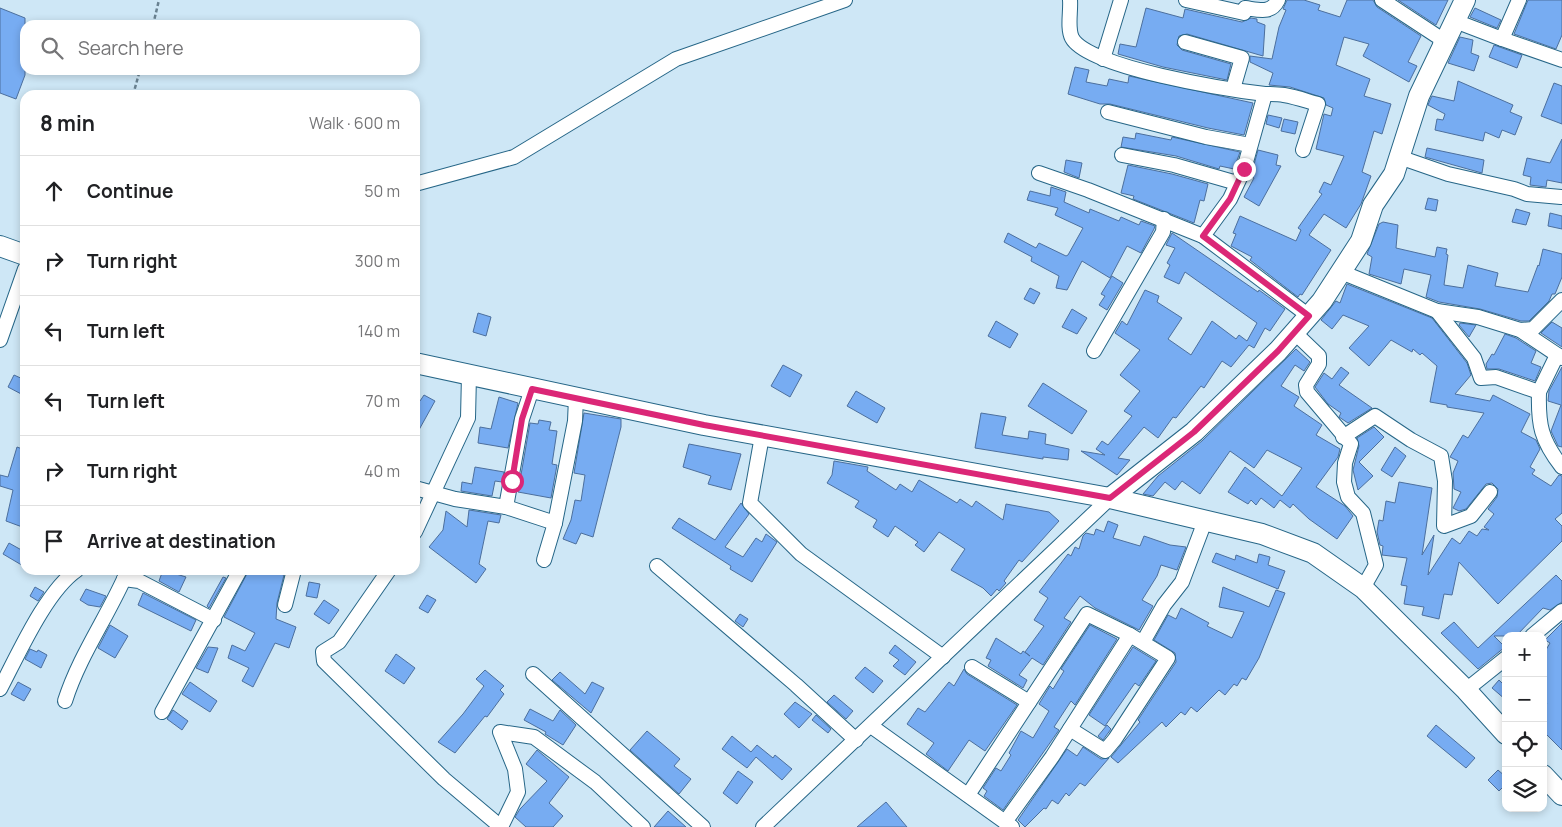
<!DOCTYPE html>
<html lang="en">
<head>
<meta charset="utf-8">
<style>
  body { margin:0; font-family:Manrope,sans-serif; background:#f6f6f6; color:#202124 }
  .controls { position:absolute; right:15px; bottom:15px; display:grid; overflow:hidden; border-radius:10px; box-shadow:0 2px 8px #0003 }
  .controls button { width:45px; height:45px; display:grid; place-items:center; padding:0; border:0; border-bottom:1px solid #e0e0e0; background:#fff; color:#202124; font:25px sans-serif }
  .stop { position:absolute; width:15px; height:15px; margin:-11px; border:4px solid #db2777; border-radius:50%; background:#fff }
  .stop.end { background:#db2777; border-color:#fff; box-shadow:0 1px 5px #0008 }
  .list { margin:0; padding:0; list-style:none }
  h2 { display:flex; justify-content:space-between; align-items:center; height:65px; margin:0; padding:0 20px; font-size:21px }
  h2 small { font-size:16px; font-weight:400; color:#757577 }
  .list li { display:grid; grid-template-columns:32px 1fr auto; gap:15px; align-items:center; box-sizing:border-box; height:70px; padding:0 20px; border-top:1px solid #e0e0e0 }
  .list b { display:block; font-size:19px; white-space:nowrap }
  .list em { font-size:16px; font-style:normal; color:#757577 }
  .icon { flex:none; width:28px; height:28px; fill:none; stroke:currentColor; stroke-width:2; stroke-linecap:round; stroke-linejoin:round }
  .map { position:relative; flex:none; width:1562px; height:827px; overflow:hidden }
  .search { position:absolute; background:#fff; box-shadow:0 2px 8px #0003; left:20px; top:20px; width:400px; height:55px; display:flex; align-items:center; gap:12px; box-sizing:border-box; padding:0 18px; border-radius:15px; color:#757577; font-size:19px }
  .panel { position:absolute; background:#fff; box-shadow:0 2px 8px #0003; left:20px; top:90px; width:400px; height:485px; border-radius:15px }
  .map>svg:first-child { display:block }
</style>
</head>
<body>
<div class="map">
<svg width="1562" height="827" viewBox="0 0 1562 827">
  <rect width="100%" height="100%" fill="#cee7f6"/>
  <g fill="#77acf2" stroke="#4c6f9d">
    <polygon points="1287,0 1304,0 1320,5 1318,10 1340,17 1347,0 1373,0 1377,7 1421,36 1408,62 1417,66 1409,82 1363,56 1369,44 1344,37 1336,65 1370,79 1364,96 1391,104 1382,134 1374,131 1362,172 1371,176 1361,204 1346,228 1324,214 1309,235 1331,250 1302,295 1300,294 1298,297 1250,260 1252,257 1231,246 1236,234 1233,233 1240,216 1296,241 1301,230 1298,228 1322,194 1319,192 1324,182 1331,185 1344,156 1316,149 1324,114 1331,116 1333,108 1326,105 1324,98 1290,87 1269,85 1273,73 1250,62 1250,56 1272,59 1279,27 1286,10 1283,9"/>
    <polygon points="1398,0 1448,0 1436,25"/>
    <polygon points="1528,0 1562,0 1562,35 1556,49 1514,34"/>
    <polygon points="0,8 25,18 25,75 16,99 0,93"/>
    <polygon points="1146,8 1183,18 1185,9 1242,22 1251,18 1257,19 1257,22 1265,25 1263,56 1187,34 1179,36 1177,45 1182,50 1231,64 1227,80 1163,67 1118,54 1120,44 1136,47"/>
    <polygon points="1475,8 1501,20 1497,28 1470,17"/>
    <polygon points="1460,37 1473,40 1471,53 1479,56 1474,71 1448,63"/>
    <polygon points="1494,45 1522,55 1517,68 1489,57"/>
    <polygon points="1075,67 1089,70 1086,82 1107,86 1109,79 1128,83 1129,76 1253,103 1244,135 1208,128 1110,104 1100,104 1068,94"/>
    <polygon points="1458,81 1513,105 1510,112 1522,117 1515,135 1502,130 1499,138 1485,132 1483,141 1435,130 1437,119 1443,120 1445,114 1428,105 1430,100 1432,96 1454,101"/>
    <polygon points="1554,83 1562,86 1562,124 1541,116"/>
    <polygon points="1268,115 1282,118 1279,128 1266,124"/>
    <polygon points="1284,119 1298,122 1295,134 1281,131"/>
    <polygon points="1136,133 1171,140 1172,137 1240,152 1234,169 1220,166 1219,169 1176,156 1121,147 1123,137 1135,139"/>
    <polygon points="1562,139 1562,183 1547,180 1546,187 1530,185 1531,177 1523,175 1527,158 1550,163"/>
    <polygon points="1427,148 1484,160 1482,173 1425,157"/>
    <polygon points="1258,150 1278,155 1276,165 1281,166 1259,206 1244,197 1254,178 1252,177 1255,173 1252,172"/>
    <polygon points="1066,160 1082,163 1079,178 1064,172"/>
    <polygon points="1128,165 1172,174 1208,184 1204,201 1200,200 1194,223 1133,199 1134,196 1121,193"/>
    <polygon points="1051,187 1066,192 1064,202 1089,213 1090,209 1119,221 1121,217 1139,225 1141,221 1155,226 1154,229 1141,253 1127,246 1110,278 1082,261 1067,290 1056,288 1059,276 1031,261 1032,257 1004,242 1008,233 1036,248 1039,243 1066,256 1068,255 1083,228 1055,215 1058,208 1027,200 1030,191 1050,196"/>
    <polygon points="1428,198 1438,200 1436,211 1425,209"/>
    <polygon points="1516,209 1530,213 1526,225 1512,222"/>
    <polygon points="1550,213 1562,216 1562,229 1548,226"/>
    <polygon points="1383,222 1398,225 1396,248 1435,257 1437,247 1447,249 1446,254 1448,255 1444,285 1463,288 1468,265 1498,273 1495,286 1528,292 1538,265 1539,266 1543,249 1562,254 1562,277 1555,294 1552,294 1549,301 1529,321 1521,321 1480,309 1439,302 1426,297 1431,275 1404,269 1401,284 1369,274 1372,257 1367,254 1379,224"/>
    <polygon points="1172,233 1258,292 1259,290 1285,309 1270,331 1265,328 1254,348 1249,345 1231,367 1222,361 1204,388 1201,386 1176,418 1173,417 1158,438 1144,427 1118,458 1130,460 1117,475 1081,451 1105,455 1096,449 1102,441 1108,445 1132,416 1124,411 1140,391 1120,375 1140,350 1115,333 1122,321 1127,325 1145,290 1159,296 1157,302 1182,318 1168,339 1191,355 1212,321 1236,339 1239,335 1247,341 1257,323 1185,272 1179,284 1164,277 1170,265 1167,263 1175,248 1166,245"/>
    <polygon points="1112,276 1123,283 1107,310 1099,305 1105,296 1101,294"/>
    <polygon points="1347,284 1432,318 1467,363 1471,375 1455,394 1490,401 1493,395 1530,414 1521,432 1536,440 1540,449 1530,467 1535,470 1532,474 1551,486 1559,475 1562,476 1562,513 1555,519 1562,526 1562,541 1498,604 1459,562 1452,595 1444,594 1439,619 1422,615 1424,607 1404,604 1407,586 1401,585 1407,558 1382,555 1383,546 1380,545 1377,532 1379,520 1383,521 1386,501 1395,503 1399,482 1432,488 1422,555 1434,535 1428,575 1452,538 1460,544 1469,531 1477,536 1482,529 1489,530 1484,527 1494,514 1488,509 1497,497 1498,489 1492,483 1486,484 1466,509 1459,511 1453,508 1461,492 1454,489 1453,473 1458,461 1450,457 1463,435 1468,438 1484,413 1447,407 1447,405 1430,402 1437,366 1422,353 1420,355 1413,349 1412,352 1391,340 1369,366 1349,348 1369,326 1343,315 1332,329 1321,320 1336,301 1340,303"/>
    <polygon points="1030,288 1040,293 1034,304 1024,299"/>
    <polygon points="1072,309 1087,318 1077,334 1062,327"/>
    <polygon points="478,313 491,317 486,336 473,332"/>
    <polygon points="996,321 1018,334 1010,348 988,336"/>
    <polygon points="1552,322 1562,328 1562,347 1541,333"/>
    <polygon points="1460,323 1476,325 1469,337 1459,325"/>
    <polygon points="1505,334 1516,338 1536,351 1531,363 1541,367 1535,381 1499,369 1487,369 1486,364 1492,354 1494,355"/>
    <polygon points="1296,349 1310,362 1304,371 1295,365 1281,386 1299,397 1294,406 1322,425 1316,435 1340,449 1338,457 1316,487 1345,506 1353,516 1337,539 1309,519 1293,504 1290,508 1280,500 1274,508 1261,498 1256,505 1251,500 1248,504 1228,492 1245,467 1282,496 1302,468 1267,450 1254,468 1230,451 1200,494 1182,481 1175,490 1165,482 1153,496 1143,494 1158,476 1202,441"/>
    <polygon points="783,365 802,375 790,397 771,386"/>
    <polygon points="1341,367 1349,373 1339,385 1372,408 1348,423 1339,417 1341,413 1328,404 1315,387 1324,373 1332,379"/>
    <polygon points="1562,367 1562,447 1558,446 1551,431 1561,405 1548,401 1549,391"/>
    <polygon points="14,375 25,380 25,396 8,387"/>
    <polygon points="1043,383 1087,411 1072,434 1028,406"/>
    <polygon points="856,391 885,408 877,423 847,406"/>
    <polygon points="424,395 435,401 415,437 415,399 420,401"/>
    <polygon points="499,397 518,403 508,448 478,443 480,427 491,429"/>
    <polygon points="584,413 621,419 621,427 593,537 581,533 576,544 563,539 571,520 575,500 581,501 585,475 574,473"/>
    <polygon points="981,413 1006,417 1002,435 1028,439 1029,431 1046,434 1045,444 1069,449 1068,460 1043,457 1043,459 975,448"/>
    <polygon points="539,420 551,422 549,430 557,431 552,464 557,465 551,498 518,492 530,423 538,424"/>
    <polygon points="1374,427 1384,437 1359,462 1373,476 1358,490 1353,470 1359,446 1357,438"/>
    <polygon points="689,444 741,454 731,490 708,484 711,476 683,467"/>
    <polygon points="17,447 25,450 21,474 25,476 25,528 6,521 13,490 0,486 0,475 8,477"/>
    <polygon points="1395,447 1406,456 1392,477 1381,470"/>
    <polygon points="834,461 868,467 867,471 896,490 900,484 912,492 919,480 957,503 960,499 972,507 976,501 1003,520 1006,504 1049,512 1059,521 1022,562 1019,560 1004,581 1006,583 999,591 997,589 991,596 983,588 951,570 965,549 939,532 924,552 915,545 918,542 895,526 888,537 873,527 877,520 855,507 859,501 827,483 832,475"/>
    <polygon points="475,467 504,472 502,482 495,481 492,496 461,491 462,482 472,484"/>
    <polygon points="741,503 749,514 725,547 743,557 756,538 762,542 766,534 777,542 752,582 730,569 731,566 672,528 679,518 715,540"/>
    <polygon points="469,510 501,515 499,523 488,521 479,564 486,569 476,583 429,547 443,530 446,511 467,527"/>
    <polygon points="1108,521 1118,525 1113,538 1140,546 1144,536 1170,545 1186,547 1177,570 1161,565 1157,576 1142,600 1153,606 1139,630 1095,608 1080,596 1064,618 1071,622 1043,665 1032,658 1019,675 1027,680 1023,688 988,666 991,660 986,658 996,638 1021,654 1023,651 1030,656 1025,652 1044,626 1034,620 1048,598 1039,592 1068,554 1071,556 1075,547 1079,549 1083,536 1086,533 1094,535 1096,529 1104,532"/>
    <polygon points="9,543 25,552 25,567 3,554"/>
    <polygon points="1216,553 1235,560 1236,555 1257,563 1259,554 1270,557 1268,565 1285,571 1278,589 1212,562"/>
    <polygon points="163,570 186,577 179,592 159,581"/>
    <polygon points="249,570 263,570 284,575 277,603 276,619 296,627 289,648 275,643 253,687 242,681 249,668 228,658 232,645 245,651 255,633 224,617"/>
    <polygon points="1556,575 1562,581 1562,602 1550,610 1543,608 1516,636 1494,636 1505,647 1478,669 1441,633 1454,622 1478,648"/>
    <polygon points="223,577 226,578 209,608 207,606"/>
    <polygon points="309,582 320,584 317,598 306,596"/>
    <polygon points="35,587 44,592 38,601 30,596"/>
    <polygon points="1223,587 1269,607 1276,590 1285,593 1259,658 1246,680 1242,678 1237,686 1234,684 1225,695 1219,690 1197,712 1191,707 1185,715 1181,712 1166,727 1162,722 1118,763 1111,757 1140,722 1138,720 1176,662 1175,653 1154,640 1168,615 1176,619 1181,608 1209,623 1207,626 1232,638 1244,612 1219,607"/>
    <polygon points="86,589 106,596 100,607 88,605 80,600"/>
    <polygon points="143,593 196,620 191,631 138,605"/>
    <polygon points="427,595 436,600 428,613 419,608"/>
    <polygon points="324,600 339,610 329,624 314,614"/>
    <polygon points="740,614 748,619 743,627 735,621"/>
    <polygon points="1562,623 1562,750 1543,731 1543,708 1547,703 1543,700 1543,655 1550,643 1545,640"/>
    <polygon points="110,625 128,636 115,658 98,648"/>
    <polygon points="1090,625 1117,639 1075,705 1071,701 1054,727 1059,730 1003,810 984,796 987,791 983,788 996,768 1001,771 1011,755 1009,753 1021,731 1033,738 1049,711 1039,704 1050,686 1053,689 1064,671 1061,669"/>
    <polygon points="895,645 916,662 905,675 893,666 899,660 889,653"/>
    <polygon points="208,647 218,648 208,673 196,668"/>
    <polygon points="1133,647 1156,661 1139,686 1135,683 1105,726 1089,715"/>
    <polygon points="30,649 37,652 38,650 47,655 41,668 25,659"/>
    <polygon points="396,654 415,668 404,684 385,671"/>
    <polygon points="865,667 883,681 873,693 855,678"/>
    <polygon points="964,669 967,674 1017,705 985,751 969,740 948,771 926,754 934,743 907,724 918,708 925,712 949,682 954,686"/>
    <polygon points="485,670 504,686 500,690 504,694 487,717 485,716 455,753 438,742 463,714 484,686 476,679"/>
    <polygon points="560,672 585,694 592,682 604,688 591,713 552,680"/>
    <polygon points="1499,680 1506,687 1506,700 1492,688"/>
    <polygon points="18,682 31,689 24,701 11,694"/>
    <polygon points="190,682 217,701 210,712 182,694"/>
    <polygon points="834,695 853,711 846,719 827,702"/>
    <polygon points="795,702 812,714 799,728 784,714"/>
    <polygon points="530,709 553,721 560,710 576,725 563,745 545,734 546,732 524,720"/>
    <polygon points="173,710 188,721 182,730 167,719"/>
    <polygon points="816,715 831,729 828,733 812,720"/>
    <polygon points="1107,725 1111,729 1103,740 1098,736"/>
    <polygon points="1436,725 1475,758 1466,768 1427,736"/>
    <polygon points="647,731 680,759 674,766 691,779 679,794 630,750"/>
    <polygon points="732,736 751,752 757,745 773,758 775,755 792,769 782,780 756,757 747,768 722,749"/>
    <polygon points="1083,747 1101,759 1109,758 1085,786 1080,783 1069,796 1066,793 1058,804 1052,800 1046,809 1044,808 1025,827 1018,820 1067,749 1077,756"/>
    <polygon points="537,750 569,777 549,803 563,816 553,827 526,827 515,817 520,809 547,781 526,764"/>
    <polygon points="1498,770 1506,777 1506,784 1499,791 1488,780"/>
    <polygon points="738,771 753,782 737,804 723,793"/>
    <polygon points="886,802 907,827 857,827"/>
    <polygon points="668,811 686,827 654,827"/>
  </g>
  <g fill="none" stroke-linecap="round" stroke-linejoin="round">
    <defs>
      <g id="street">
        <path d="M1070,0c1,11 -3,28 2,38 16,30 158,52 193,56 6,0 13,0 19,1 12,2 23,6 34,9l-15,46"/>
        <path d="M1186,0l58,13 1,-5c15,2 26,6 33,-8"/>
        <polyline points="1382,0 1440,38 1441,48"/>
        <polyline points="1455,21 1502,39 1519,0"/>
        <polyline points="1502,39 1562,60"/>
        <polyline points="1185,42 1242,58 1233,89"/>
        <polyline points="1103,59 1121,0"/>
        <polyline points="1108,112 1206,137 1250,145"/>
        <polyline points="1122,155 1174,165 1237,183"/>
        <polyline points="1399,157 1448,174 1514,189 1527,194 1561,197"/>
        <polyline points="1039,173 1088,190 1203,236 1309,316"/>
        <polyline points="415,184 514,157 676,59 845,0"/>
        <polyline points="1203,236 1230,199 1244,169 1265,94"/>
        <polyline points="1341,272 1437,311 1478,317 1520,330 1562,358"/>
        <polyline points="1437,311 1474,358 1481,378 1496,377 1539,392 1557,355"/>
        <polyline points="1520,330 1533,329 1562,300"/>
        <polyline points="1294,332 1319,356 1319,364 1306,385 1307,392 1351,444 1345,463 1344,482 1348,497 1363,513 1376,565 1363,588"/>
        <polyline points="0,340 25,269"/>
        <polyline points="1094,351 1163,232 1164,219"/>
        <path d="M1539,392c-1,33 2,48 23,75"/>
        <polyline points="762,436 750,503 801,554 943,657"/>
        <polyline points="1343,437 1375,416 1411,440 1441,456 1445,481 1444,526 1471,516 1490,492"/>
        <polyline points="415,488 455,499 506,507 522,419 532,389"/>
        <polyline points="506,507 555,523 575,421 576,398"/>
        <polyline points="415,532 468,418 469,375"/>
        <polyline points="544,560 555,523"/>
        <polyline points="657,566 796,685 856,740"/>
        <polyline points="389,570 339,642 323,652 324,661 444,779 501,827"/>
        <polyline points="124,579 139,581 214,620"/>
        <polyline points="285,605 294,570"/>
        <polyline points="1532,636 1562,611"/>
        <polyline points="1143,642 1164,605 1182,582 1205,521"/>
        <polyline points="972,667 1029,702"/>
        <polyline points="533,674 703,827"/>
        <path d="M0,689c18,-34 46,-98 77,-119"/>
        <polyline points="1466,690 1506,658"/>
        <path d="M65,701c15,-47 44,-86 63,-131"/>
        <polyline points="162,712 240,570"/>
        <polyline points="871,726 1012,827"/>
        <polyline points="1070,729 1105,751 1115,739 1168,658 1130,635"/>
        <polyline points="968,795 1087,614 1130,635 1052,757 1005,822"/>
        <polyline points="501,827 518,792 515,769 500,732 534,737 595,782 643,827"/>
        <polyline points="763,827 1110,498"/>
      </g>
      <g id="secondary">
        <polyline points="0,246 25,255"/>
        <polyline points="415,363 704,425 1110,498 1262,534 1313,553 1363,588 1466,690 1506,734"/>
        <polyline points="1110,498 1194,432 1278,351 1322,301 1361,241 1373,205 1394,174 1419,96 1465,0"/>
        <polyline points="1543,775 1562,795"/>
      </g>
    </defs>
    <use href="#street" stroke="#266687" stroke-width="16"/>
    <use href="#secondary" stroke="#266687" stroke-width="22"/>
    <g stroke="#698291" stroke-width="2.5" stroke-dasharray="4 2.5" stroke-linecap="butt">
      <polyline points="153,25 159,0"/>
      <polyline points="133,95 140,70"/>
    </g>
    <use href="#street" stroke="#fff" stroke-width="14"/>
    <use href="#secondary" stroke="#fff" stroke-width="20"/>
  </g>
  <g fill="none" stroke-linecap="round" stroke-linejoin="round">
    <polyline stroke="#db2777" stroke-width="6" points="512,481 522,419 532,389 704,425 1110,498 1194,432 1278,351 1309,316 1203,236 1230,199 1244,169"/>
  </g>
</svg>
<div class="controls">
<button>+</button>
<button>−</button>
<button><svg class="icon" aria-label="locate" viewBox="0 0 24 24"><circle cx="12" cy="12" r="6"/><path d="M12 2v4M12 18v4M2 12h4M18 12h4"/></svg></button>
<button><svg class="icon" aria-label="layers" viewBox="0 0 24 24"><path d="M12 4l9 5-9 5-9-5zM3 14l9 5 9-5"/></svg></button>
</div>
<div class="stop" style="left:512px;top:481px"></div>
<div class="stop end" style="left:1244px;top:169px"></div>
<div class="search"><svg class="icon" aria-label="search" viewBox="0 0 24 24"><circle cx="10" cy="10" r="6"/><path d="M15 15l6 6"/></svg>Search here</div>
<section class="panel">
<h2>8 min<small>Walk · 600 m</small></h2>
<ul class="list">
<li><svg class="icon" aria-label="ahead" viewBox="0 0 24 24"><path d="M12 20V5M6 11l6-6 6 6"/></svg><div><b>Continue</b></div><em>50 m</em></li>
<li><svg class="icon" aria-label="right" viewBox="0 0 24 24"><path d="M7 20v-9h11M14 6l5 5-5 5"/></svg><div><b>Turn right</b></div><em>300 m</em></li>
<li><svg class="icon" aria-label="left" viewBox="0 0 24 24"><path d="M17 20v-9H6M10 6l-5 5 5 5"/></svg><div><b>Turn left</b></div><em>140 m</em></li>
<li><svg class="icon" aria-label="left" viewBox="0 0 24 24"><path d="M17 20v-9H6M10 6l-5 5 5 5"/></svg><div><b>Turn left</b></div><em>70 m</em></li>
<li><svg class="icon" aria-label="right" viewBox="0 0 24 24"><path d="M7 20v-9h11M14 6l5 5-5 5"/></svg><div><b>Turn right</b></div><em>40 m</em></li>
<li><svg class="icon" aria-label="arrive" viewBox="0 0 24 24"><path d="M6 21V4h12l-3 4 3 4H6"/></svg><div><b>Arrive at destination</b></div></li>
</ul>
</section>
</div>
</body>
</html>
